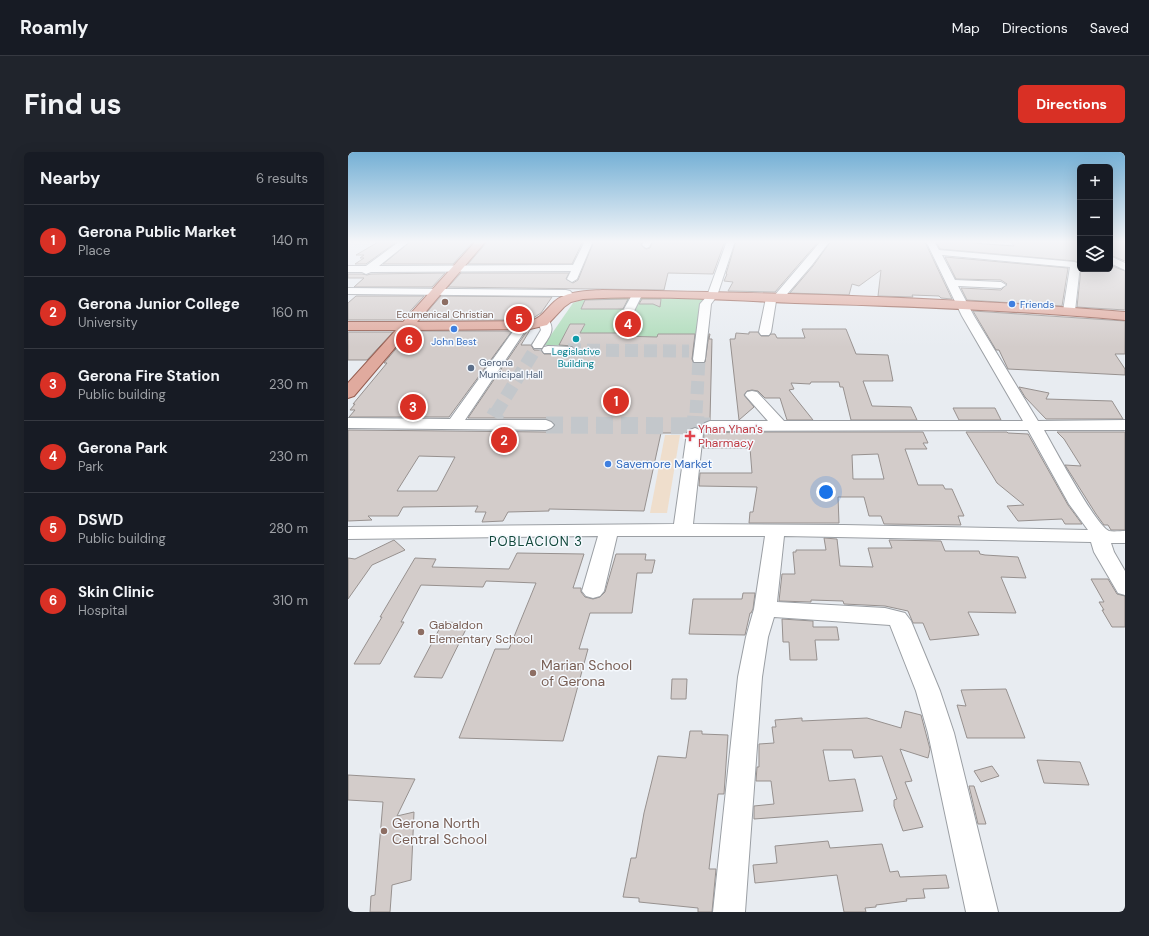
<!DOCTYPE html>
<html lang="en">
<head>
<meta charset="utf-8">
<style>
  body { margin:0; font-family:"DM Sans",sans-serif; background:#20242c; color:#f1f3f6 }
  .controls { position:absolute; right:12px; top:12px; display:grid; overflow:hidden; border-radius:6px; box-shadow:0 4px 16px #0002 }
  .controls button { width:36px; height:36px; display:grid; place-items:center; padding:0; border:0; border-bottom:1px solid #363941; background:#171b24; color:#f1f3f6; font:20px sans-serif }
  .you { position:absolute; left:478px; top:340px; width:14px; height:14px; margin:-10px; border:3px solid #fff; border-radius:50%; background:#1a73e8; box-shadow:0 0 0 6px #1a73e833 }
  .badge { display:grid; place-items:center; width:26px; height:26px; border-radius:50%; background:#d93025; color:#fff; font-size:13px; font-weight:700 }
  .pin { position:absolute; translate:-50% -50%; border:2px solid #fff; box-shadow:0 1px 4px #0006 }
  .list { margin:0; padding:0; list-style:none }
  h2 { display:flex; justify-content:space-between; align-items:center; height:52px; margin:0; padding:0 16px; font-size:17px }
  h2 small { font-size:13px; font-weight:400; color:#9ea1a6 }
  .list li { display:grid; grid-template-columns:26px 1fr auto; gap:12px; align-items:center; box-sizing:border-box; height:72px; padding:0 16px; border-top:1px solid #363941 }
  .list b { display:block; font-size:15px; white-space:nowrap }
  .list p { margin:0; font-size:13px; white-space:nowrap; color:#9ea1a6 }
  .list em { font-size:13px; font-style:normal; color:#9ea1a6 }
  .icon { flex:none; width:22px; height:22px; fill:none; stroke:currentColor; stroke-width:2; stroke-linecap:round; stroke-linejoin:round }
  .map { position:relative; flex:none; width:777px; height:760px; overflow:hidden; border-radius:6px }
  header { display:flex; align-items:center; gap:24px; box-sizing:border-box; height:56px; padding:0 20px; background:#171b24; border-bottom:1px solid #363941 }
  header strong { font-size:19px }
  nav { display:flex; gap:22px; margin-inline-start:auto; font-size:14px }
  .intro { display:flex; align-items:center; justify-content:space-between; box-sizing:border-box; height:96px; padding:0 24px }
  h1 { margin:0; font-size:28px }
  .button { padding:10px 18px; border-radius:6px; background:#d93025; color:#fff; font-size:14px; font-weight:700 }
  main { display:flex; gap:24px; padding:0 24px }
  aside { flex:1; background:#171b24; border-radius:6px; box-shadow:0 4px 16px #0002 }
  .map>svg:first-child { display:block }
</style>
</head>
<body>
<header>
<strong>Roamly</strong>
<nav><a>Map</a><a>Directions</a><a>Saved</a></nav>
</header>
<div class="intro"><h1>Find us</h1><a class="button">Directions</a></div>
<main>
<aside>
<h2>Nearby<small>6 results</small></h2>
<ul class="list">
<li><span class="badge">1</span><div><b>Gerona Public Market</b><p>Place</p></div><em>140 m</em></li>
<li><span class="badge">2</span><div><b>Gerona Junior College</b><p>University</p></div><em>160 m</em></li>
<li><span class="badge">3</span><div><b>Gerona Fire Station</b><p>Public building</p></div><em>230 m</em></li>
<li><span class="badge">4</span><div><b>Gerona Park</b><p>Park</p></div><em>230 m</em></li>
<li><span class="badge">5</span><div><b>DSWD</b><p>Public building</p></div><em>280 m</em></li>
<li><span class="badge">6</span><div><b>Skin Clinic</b><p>Hospital</p></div><em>310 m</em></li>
</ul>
</aside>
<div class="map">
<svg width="777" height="760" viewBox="0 0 777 760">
  <rect width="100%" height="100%" fill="#e8ecf1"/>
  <polygon fill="#efdecc" points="317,283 332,283 319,361 302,361"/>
  <polygon fill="#afdcba" points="242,145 356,147 344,196 196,193 225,151"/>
  <g fill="#d3ccca" stroke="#97918f" fill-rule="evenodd">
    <polygon points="32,89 50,89 18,112 7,112 16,106 12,106 16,103 8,103"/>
    <polygon points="63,89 126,89 105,112 35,112"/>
    <polygon points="140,89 235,89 224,112 120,112"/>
    <polygon points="246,89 294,89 293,93 298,97 302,96 305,89 316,89 315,91 342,91 342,89 377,89 365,122 320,121 316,138 100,135 113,121 221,121 218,127 225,131 230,128"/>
    <polygon points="388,89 471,89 427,140 380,139 385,130 376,129 379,122 378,122"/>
    <polygon points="483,89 577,90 604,147 593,146 591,144 564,143 565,145 530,144 533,118 511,134 504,132 501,143 442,141 465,114"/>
    <polygon points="603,89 623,89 625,91 666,94 662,89 732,89 732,111 727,109 592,97 588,90 605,91"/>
    <polygon points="762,89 777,89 777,109 762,103"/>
    <polygon points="597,105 720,116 714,154 619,148 613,136 653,138 659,132 653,128 608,127"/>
    <polygon points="762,113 777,119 777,158 729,155 733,117 762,117"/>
    <polygon points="97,121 84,135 6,135 16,126 0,126 0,122 14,122 19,123 23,122"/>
    <polygon points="8,144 76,144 54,168 0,168 0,151"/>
    <polygon points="93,144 204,145 193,161 182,168 72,168"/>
    <polygon points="280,147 275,157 233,157 237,148"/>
    <polygon points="294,147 313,147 312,155 305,152 291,152"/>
    <polygon points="625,159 777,169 777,202 767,202 777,217 777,223 660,217 651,198 648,198"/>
    <path d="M222,172h15l-5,9h40l-1,3 38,1 1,-3h37l-3,25 2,5 11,-2 4,-28h1l-1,5h3l-2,81 -6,2 -4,4 4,4 6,2v3l2,-2 23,-1h188l5,11h-5l4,6h-22l13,36h25l2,4h7l12,27h-6l3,9 -77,-1 -3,-8h-12l-5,-19h-26l1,26h-90l1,-11h3l4,-25 -58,-1 1,-13h52l-2,-25h-47l1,-15 -3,-4 -5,-2 -7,2 -4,4h-24l-17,78 -95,-2v2l-41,1 -5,9 -21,1 4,-10h-11l3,-6 -75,1 -5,9h-30l4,4 -24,1v-91l198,2 6,-3 3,-5 -9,-6h-78l59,-87 3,-1 -9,15h10l3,5h7l3,4h28l3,-3 -2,-5 -14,-1zM530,302l6,25h-31l-1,-24zM71,304l36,1 -18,34h-40z"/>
    <polygon points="454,177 498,177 508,202 540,203 545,229 515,229 524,254 563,255 569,268 503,268 495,235 492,235 491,230 463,230 462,232 443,231 446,237 441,238 465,268 439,268 432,246 417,246 410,239 404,238 399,239 396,243 406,255 391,268 382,187 387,187 388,181 401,182 401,180 410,180 413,184 421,184 423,182 427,182 429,186 457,186"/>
    <polygon points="63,179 164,179 101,265 1,265 7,258 2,258 7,252 5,252 39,211 36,211"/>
    <polygon points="0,180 45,180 19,208 0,208"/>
    <polygon points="671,235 701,241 698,247 764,249 775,267 698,267 677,245"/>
    <polygon points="605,256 647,256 653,268 611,268"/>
    <polygon points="618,280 659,280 660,281 680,282 720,353 734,372 717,372 714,367 670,369 659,354 676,353 649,331"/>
    <polygon points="709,280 777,280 777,378 763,378 760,373 756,373 748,362 717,313 733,314 716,287"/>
    <polygon points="476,386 489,387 492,414 525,415 520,396 544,396 541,388 593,389 597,399 631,399 632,402 637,403 670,405 678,426 653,425 668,461 620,460 631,483 582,488 575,471 565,471 560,459 537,454 496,452 495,449 463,448 463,450 431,449 434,422 447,422 445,400 448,400 448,398 478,398"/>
    <polygon points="46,388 57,398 24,413 0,447 0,406 7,407"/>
    <polygon points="169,401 236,402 225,436 233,436 233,440 237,445 245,447 252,445 257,440 268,402 298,402 297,408 307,408 304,421 289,421 284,461 242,461 231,497 240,497 215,589 111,586 147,497 161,497 188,431 138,429 135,435 73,433 53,470 56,470 32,512 6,512 34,465 32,465 67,406 88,407 84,415 161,417"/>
    <polygon points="743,427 760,427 769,442 777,444 777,475 764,475 754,458 756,458 751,450 756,450"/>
    <polygon points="395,441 407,441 405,457 403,461 402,461 397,483 341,482 345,447 394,447"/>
    <polygon points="434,467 465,469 465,475 489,475 491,488 467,488 469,508 442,508 441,490 435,490"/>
    <polygon points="95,470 121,471 94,526 66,525"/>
    <polygon points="324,527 339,527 338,547 323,547"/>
    <polygon points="658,537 677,586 619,586 609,553 618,554 613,538"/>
    <polygon points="557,559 573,563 582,597 580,606 552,597 564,629 557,630 575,675 555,679 546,654 546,648 549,647 534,604 506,606 504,598 475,598 481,629 507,627 515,659 406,667 406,654 426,652 423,629 408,629 409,615 411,615 411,592 426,591 424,575 428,575 427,568 454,566 454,569 519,566 553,576"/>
    <polygon points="342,579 354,579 354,582 380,583 376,642 370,642 361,717 368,717 364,760 350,760 350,756 291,750 291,746 275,745 283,706 288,706 296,661 310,604 338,606"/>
    <polygon points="689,608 732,610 741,633 696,631"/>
    <polygon points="644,614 651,624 633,630 626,619"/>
    <polygon points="0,623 67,627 49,664 66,660 63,728 44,733 42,760 22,760 23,744 27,743 35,650 0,648"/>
    <polygon points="621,634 626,634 638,672 630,672"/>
    <polygon points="480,689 482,696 534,692 542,720 550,719 552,725 598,723 601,736 575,737 577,746 558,747 559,749 528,753 528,755 517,756 518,760 496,760 489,723 407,731 405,713 429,711 427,694"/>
  </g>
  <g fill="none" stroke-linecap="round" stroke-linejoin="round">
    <g stroke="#c3c7cb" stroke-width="13" stroke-dasharray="13 6" stroke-linecap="butt">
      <polyline points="220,198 341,199"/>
      <polyline points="148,261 190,193"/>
      <polyline points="348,261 351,207"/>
    </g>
    <g stroke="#c3c7cb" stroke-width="17" stroke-dasharray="17 8" stroke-linecap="butt">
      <polyline points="146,265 149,260"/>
      <polyline points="198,273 362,274"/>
      <polyline points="347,281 348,260"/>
    </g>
    <defs>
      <g id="minor">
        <polygon points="52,89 62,89 31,114 225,113 237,89 245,89 229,127 224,130 219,127 223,119 23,120 18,122 14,120 0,120 0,114 18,114"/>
        <polygon points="296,89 304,89 301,95 298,96 294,93"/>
        <polygon points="379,89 387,89 369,144 363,152 357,207 356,210 346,210 345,207 352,152 359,144"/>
        <polygon points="473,89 482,89 464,113 434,148 428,149 423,180 421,183 413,183 411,180 418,146 419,144 426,144"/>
        <path d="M578,89h8l5,9 136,12 5,3 -5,46 -2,2h-8l-2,-2 7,-44 -128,-12 13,25 46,2 5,3 -5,3 -43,-2 16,30 64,105 87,-1v10h-81c9,16 52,96 65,101 4,1 12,0 16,0v12h-14l3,9 11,19v24l-7,-2 -24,-41 -3,-10 -307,-6 -7,66 108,6 20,5 6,8 29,70 14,42 44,179h-32l-38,-179 -12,-42 -26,-66 -116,-8 -6,20 -6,40 -17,235h-32l25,-235 8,-40 8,-28 11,-73h-148l-13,55 -4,5 -7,2 -7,-2 -4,-5 16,-55 -250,3v-12l326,-3 13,-91 3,-3 5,-2 5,2 3,3 -10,91 151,1 244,5 -19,-26 -41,-74 -318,1 -5,-2 -3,-3 3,-3 5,-2h58l-23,-26 2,-3 5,-1 5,1 27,29h239l-61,-105z"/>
        <polygon points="762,104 777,111 777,118 762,111"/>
        <polygon points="0,136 218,138 222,139 229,146 224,149 215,144 0,142"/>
        <polygon points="289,140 294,143 286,159 278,159 276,157 285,141"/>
        <path d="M196,166l4,1c8,11 1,18 -6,29h-8l-2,-3 9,-15 -3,-9 2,-2z"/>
        <polygon points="175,169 179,171 181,173 117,268 198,268 203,270 206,273 203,276 198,278 0,276 0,266 102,267 171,171"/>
        <polygon points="200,194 224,195 226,198 224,201 196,201 194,198 196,195"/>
      </g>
      <path id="major" d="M128,89h10l-69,81 113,-1c12,-3 15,-11 24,-19 12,-11 33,-11 48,-12 174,3 349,7 523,22v8c-110,-10 -220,-14 -330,-17 -70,-3 -142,-8 -212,-4l-12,3 -7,5 -17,18 -17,4 -120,1 -56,66 -6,2v-15l48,-53h-48v-8h55z"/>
    </defs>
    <use href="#minor" stroke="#9b9fa4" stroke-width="2"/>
    <use href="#major" stroke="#955c4f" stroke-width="2"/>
    <use href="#minor" fill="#fff" fill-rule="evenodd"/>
    <use href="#major" fill="#e0aa9e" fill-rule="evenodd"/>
  </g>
  <linearGradient id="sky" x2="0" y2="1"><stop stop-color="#75b0d5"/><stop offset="0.46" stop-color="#f5f6f9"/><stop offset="1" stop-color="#f5f6f9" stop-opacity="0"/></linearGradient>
  <rect width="777" height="195" fill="url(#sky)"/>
  <g fill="#8d6e63" stroke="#f5f9fe" stroke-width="1.5">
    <circle cx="97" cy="150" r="4"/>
    <circle cx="73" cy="480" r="4"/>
    <circle cx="185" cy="521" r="4"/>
    <circle cx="36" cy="679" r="4"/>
  </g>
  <g fill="#3f7fe0" stroke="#f5f9fe" stroke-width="1.5">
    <circle cx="664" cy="152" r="4"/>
    <circle cx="106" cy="177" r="4"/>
    <circle cx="260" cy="312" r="4"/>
  </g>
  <circle fill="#0f9aa8" stroke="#f5f9fe" stroke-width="1.5" cx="228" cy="187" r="4"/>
  <circle fill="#5c6f8a" stroke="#f5f9fe" stroke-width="1.5" cx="123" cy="216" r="4"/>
  <path fill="#e0444e" stroke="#f5f9fe" stroke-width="1.5" d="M340 278h4v4h4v4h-4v4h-4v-4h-4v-4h4z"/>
  <g text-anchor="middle" stroke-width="3" stroke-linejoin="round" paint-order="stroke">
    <g font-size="10" fill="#366cbe" stroke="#f5f9fe" text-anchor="start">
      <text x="672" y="156">Friends</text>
      <text x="106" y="193" text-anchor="middle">John Best</text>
    </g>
    <g font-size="10" fill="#785e54" stroke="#f5f9fe">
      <text x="97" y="166">Ecumenical Christian</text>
    </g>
    <g font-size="10" fill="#0d838f" stroke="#f5f9fe">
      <text x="228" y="203">Legislative<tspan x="228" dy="12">Building</tspan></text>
    </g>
    <g font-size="10" fill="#4e5e75" stroke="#f5f9fe" text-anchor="start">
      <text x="131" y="214">Gerona<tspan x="131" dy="12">Municipal Hall</tspan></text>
    </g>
    <g font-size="12" fill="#be3a42" stroke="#f5f9fe" text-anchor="start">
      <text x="350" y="281">Yhan Yhan's<tspan x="350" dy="14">Pharmacy</tspan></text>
    </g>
    <g font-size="12" fill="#366cbe" stroke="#f5f9fe" text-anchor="start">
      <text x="268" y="316">Savemore Market</text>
    </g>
    <g font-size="12" fill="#785e54" stroke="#f5f9fe" text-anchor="start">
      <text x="81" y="477">Gabaldon<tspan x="81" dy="14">Elementary School</tspan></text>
    </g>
    <g font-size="13" letter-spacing="1" fill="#12483b" stroke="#f5f9fe">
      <text x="188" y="394">POBLACION 3</text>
    </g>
    <g font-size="14" fill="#785e54" stroke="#f5f9fe" text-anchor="start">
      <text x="193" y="518">Marian School<tspan x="193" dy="16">of Gerona</tspan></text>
      <text x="44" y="676">Gerona North<tspan x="44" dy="16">Central School</tspan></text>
    </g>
  </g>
</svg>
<div class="controls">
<button>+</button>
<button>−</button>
<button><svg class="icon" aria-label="layers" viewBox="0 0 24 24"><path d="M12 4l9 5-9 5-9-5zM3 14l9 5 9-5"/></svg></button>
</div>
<div class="you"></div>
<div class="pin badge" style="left:268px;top:249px">1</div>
<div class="pin badge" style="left:156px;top:288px">2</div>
<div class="pin badge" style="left:65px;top:255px">3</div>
<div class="pin badge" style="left:280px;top:172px">4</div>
<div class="pin badge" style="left:171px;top:167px">5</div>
<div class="pin badge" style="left:61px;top:188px">6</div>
</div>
</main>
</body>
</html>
